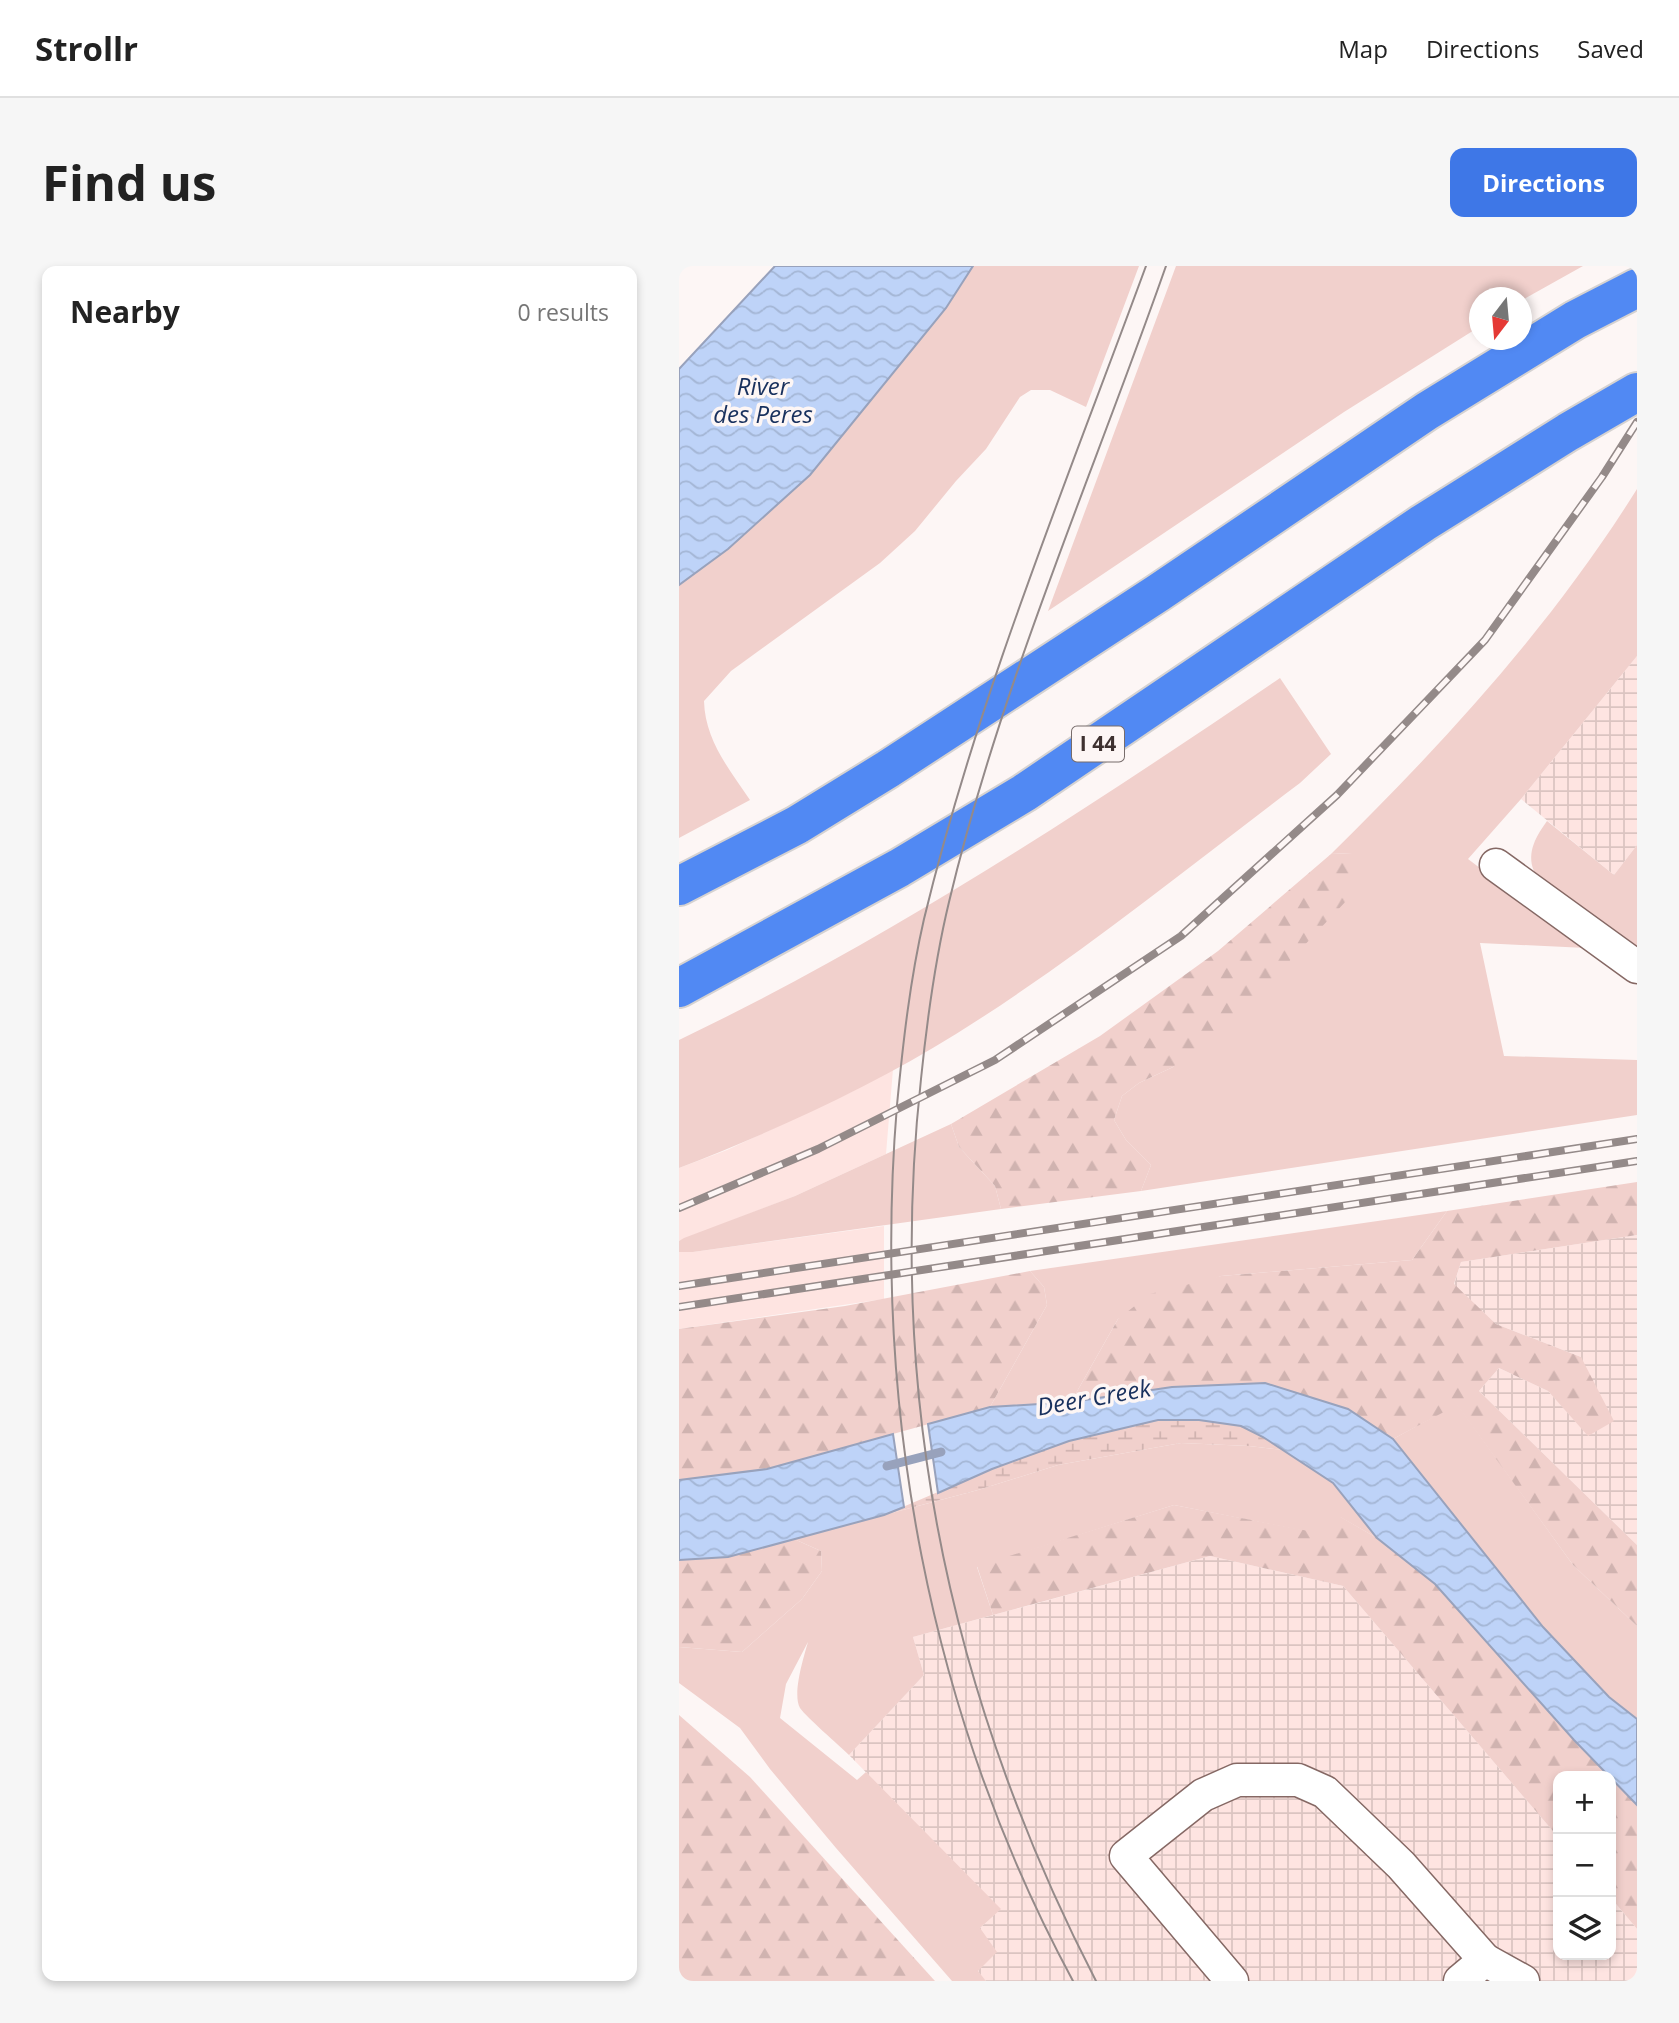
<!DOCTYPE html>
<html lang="en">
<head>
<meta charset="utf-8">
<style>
  body { margin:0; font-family:"Open Sans",sans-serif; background:#f6f6f6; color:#222 }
  .controls { position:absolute; right:21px; bottom:21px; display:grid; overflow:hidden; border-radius:14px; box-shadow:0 4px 10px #0003 }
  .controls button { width:63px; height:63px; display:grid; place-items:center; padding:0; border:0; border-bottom:2px solid #e0e0e0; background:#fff; color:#222; font:35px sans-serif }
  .compass { position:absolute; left:790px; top:21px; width:63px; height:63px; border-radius:50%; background:#fff; box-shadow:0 4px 10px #0003; rotate:196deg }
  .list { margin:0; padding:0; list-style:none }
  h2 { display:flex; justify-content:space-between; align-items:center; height:91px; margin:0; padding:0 28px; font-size:30px }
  h2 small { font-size:23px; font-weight:400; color:#767676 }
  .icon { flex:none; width:38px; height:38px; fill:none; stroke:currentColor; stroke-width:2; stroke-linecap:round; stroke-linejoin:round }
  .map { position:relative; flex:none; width:958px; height:1715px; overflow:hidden; border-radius:14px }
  header { display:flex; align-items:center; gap:42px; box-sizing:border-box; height:98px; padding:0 35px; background:#fff; border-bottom:2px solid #e0e0e0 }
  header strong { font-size:33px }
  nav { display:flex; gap:38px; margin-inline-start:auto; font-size:24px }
  .intro { display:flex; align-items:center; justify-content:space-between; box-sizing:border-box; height:168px; padding:0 42px }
  h1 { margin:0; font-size:49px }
  .button { padding:18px 32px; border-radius:14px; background:#3e77e7; color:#fff; font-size:24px; font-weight:700 }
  main { display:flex; gap:42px; padding:0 42px }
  aside { flex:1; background:#fff; border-radius:14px; box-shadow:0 4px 10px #0003 }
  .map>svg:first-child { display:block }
</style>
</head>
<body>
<header>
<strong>Strollr</strong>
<nav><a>Map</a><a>Directions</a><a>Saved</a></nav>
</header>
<div class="intro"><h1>Find us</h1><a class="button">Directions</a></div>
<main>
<aside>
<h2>Nearby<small>0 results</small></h2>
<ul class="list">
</ul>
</aside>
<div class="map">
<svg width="958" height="1715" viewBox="0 0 958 1715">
  <defs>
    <pattern id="industrial-grid" width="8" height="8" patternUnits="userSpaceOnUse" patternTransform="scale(1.75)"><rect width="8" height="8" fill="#fee4e1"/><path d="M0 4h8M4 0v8" fill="none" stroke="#dbc4c1"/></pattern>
    <pattern id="forest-firs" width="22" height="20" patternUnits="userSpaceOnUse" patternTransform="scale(1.75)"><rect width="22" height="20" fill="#f1d0cc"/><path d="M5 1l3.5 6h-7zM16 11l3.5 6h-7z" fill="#d0b3b0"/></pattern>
    <pattern id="wetland-marsh" width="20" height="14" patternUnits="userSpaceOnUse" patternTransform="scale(1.75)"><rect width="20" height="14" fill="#f1d0cc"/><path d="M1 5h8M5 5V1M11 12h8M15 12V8" fill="none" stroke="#d0b3b0"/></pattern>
    <pattern id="water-waves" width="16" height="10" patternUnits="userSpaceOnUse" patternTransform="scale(1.75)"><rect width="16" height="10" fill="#bed3f8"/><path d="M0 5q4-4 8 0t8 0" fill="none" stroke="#a4b6d5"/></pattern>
  </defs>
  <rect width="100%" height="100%" fill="#fdf6f5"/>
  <g fill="#fee4e1">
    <polygon points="214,803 207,888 116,930 0,975 0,902 48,884 172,826"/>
    <polygon points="205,960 205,1033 0,1063 0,986 14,986"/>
  </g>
  <g fill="url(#industrial-grid)">
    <polygon points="958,390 958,579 935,609 842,533"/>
    <polygon points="958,969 958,1279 800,1125 820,1102 869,1125 910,1170 902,1091 817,1058 775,1019 782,996"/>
    <polygon points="531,1290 664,1320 879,1571 879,1689 932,1689 932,1632 958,1663 958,1715 307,1715 299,1706 301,1662 321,1643 170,1489 245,1409 234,1371"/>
  </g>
  <g fill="#f1d0cc">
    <path d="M294,0h166l-53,141 -36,-17h-19l-11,7 -34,52 -30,32 -41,50 -35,32 -149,108 -27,30c1,39 25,68 46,99l-71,38v-253l49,-36 82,-74 136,-167z"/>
    <polygon points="497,0 904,0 843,34 842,32 800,32 800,61 665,146 369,345"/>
    <path d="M958,223v167l-116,143 -53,60 118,89 -106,-5 24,113 133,4v55l-496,76 10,-26 -25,-25 -12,-20 8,-24 17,-13 34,-16 179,-214 -21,1c114,-112 221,-229 306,-365z"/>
    <path d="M601,412l51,76 -31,29c-113,85 -224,176 -344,251 -83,52 -186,99 -277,134v-128c211,-101 408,-231 601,-362z"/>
    <path d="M868,555l67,54 23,-30v108c-21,-15 -95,-63 -103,-82 -8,-19 3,-36 13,-50z"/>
    <polygon points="272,858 280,881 316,920 322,943 14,986 0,986 0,975 5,972 116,930"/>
    <polygon points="768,945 733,994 542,1010 439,1053 392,1136 311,1141 368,1039 365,1021 351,1005"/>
    <polygon points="778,1138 894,1299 958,1360 958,1453 930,1431 864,1361 714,1173"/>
    <path d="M502,1177l68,3 34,4 50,33 44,55 -37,-21 -15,18 -151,-30 -197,62 16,48 -80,22 11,38 -75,80c-11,-11 -42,-37 -49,-47 -8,-14 4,-52 8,-66l-22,42 -6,34 77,62 9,-8 135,137 -21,19 17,24 -19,19 8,10h-34l-116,-133 -66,-79 -30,-41 -61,-45v-36l63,5 60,-53 20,-28 -1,-20 -27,-12 184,-49 80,-25z"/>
  </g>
  <g fill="url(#forest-firs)">
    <polygon points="673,587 684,605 669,633 551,758 494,801 460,817 443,830 435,854 447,874 472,899 462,925 322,943 316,920 280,881 272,858 421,770 539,685 652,588"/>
    <polygon points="958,916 958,969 782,996 775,1018 817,1058 902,1091 935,1155 909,1170 869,1125 820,1102 800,1125 958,1279 958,1360 894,1299 778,1139 714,1173 669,1143 493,1121 392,1136 439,1053 471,1028 542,1010 733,994 768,945"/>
    <polygon points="351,1005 365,1021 368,1039 311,1141 88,1203 0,1214 0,1063 166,1040"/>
    <polygon points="495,1239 645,1268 660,1250 698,1272 756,1318 931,1510 879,1510 879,1571 664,1320 531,1290 314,1349 298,1300"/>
    <polygon points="115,1273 142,1285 143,1305 123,1333 63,1386 0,1381 0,1294 49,1291"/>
    <polygon points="0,1449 71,1511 256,1715 0,1715"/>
    <polygon points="932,1512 958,1539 958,1663 932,1632"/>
  </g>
  <path fill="url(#wetland-marsh)" d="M479,1154c27,0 56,-1 82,6 16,5 30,15 43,24l-34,-4 -68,-3 -123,22 -80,25 -94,25 108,-46 77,-28z"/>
  <g fill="url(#water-waves)" stroke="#98a2bc" stroke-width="2">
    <polygon points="96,0 294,0 267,42 131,209 49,283 0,319 0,103"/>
    <polygon points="586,1117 669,1143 714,1173 864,1361 930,1431 958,1453 958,1539 895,1474 756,1318 698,1272 654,1217 584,1171 562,1160 520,1154 479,1154 390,1175 313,1203 259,1227 249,1158 311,1141 392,1136 493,1121"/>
    <polygon points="214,1168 225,1241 205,1249 49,1291 0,1294 0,1214 88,1203"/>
  </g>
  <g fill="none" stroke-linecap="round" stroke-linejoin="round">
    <polyline stroke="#98a2bc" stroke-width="9" points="208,1200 262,1186"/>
    <defs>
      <g id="minor">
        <polyline points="817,599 958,701"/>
        <polyline points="553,1715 447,1590 524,1529 558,1514 619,1514 646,1526 722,1599 806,1694"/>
        <polyline points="781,1715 806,1694 844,1715"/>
      </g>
      <g id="highway">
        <polyline points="0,620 118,559 209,503 479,327 748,145 896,54 958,22"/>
        <polyline points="0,722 220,602 345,527 744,257 889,166 958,126"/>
      </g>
    </defs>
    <use href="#minor" stroke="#856864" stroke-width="35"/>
    <use href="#highway" stroke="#d5d2d1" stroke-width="42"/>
    <use href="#minor" stroke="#fff" stroke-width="32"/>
    <use href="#highway" stroke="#5189f3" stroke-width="38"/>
    <g stroke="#948a89" stroke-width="2">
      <path d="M394,1715c-144,-267 -201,-574 -176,-876 6,-62 13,-125 27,-186 54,-223 143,-438 222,-653"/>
      <path d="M417,1715c-146,-283 -210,-583 -175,-902 6,-59 14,-119 28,-177 52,-218 143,-425 217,-636"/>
    </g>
    <defs>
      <g id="rail">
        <polyline points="0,942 139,883 316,794 502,670 658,529 806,374 923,211 958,156"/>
        <polyline points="0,1020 958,873"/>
        <polyline points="0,1041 958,895"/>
      </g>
    </defs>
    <use href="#rail" stroke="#948a89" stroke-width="8"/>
    <use href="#rail" stroke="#fdf6f5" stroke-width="5" stroke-dasharray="16" stroke-linecap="butt"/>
  </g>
  <g text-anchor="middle" stroke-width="7" stroke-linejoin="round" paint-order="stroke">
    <rect fill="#fdf6f5" stroke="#776c6b" stroke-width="2" x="393" y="460.5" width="52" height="35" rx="5"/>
    <g font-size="21" font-weight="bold" fill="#3e3130">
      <text x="419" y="485">I 44</text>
    </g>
    <g font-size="24" font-style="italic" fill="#18305d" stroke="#fdf6f5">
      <text x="84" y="129">River<tspan x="84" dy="28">des Peres</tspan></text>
      <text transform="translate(415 1132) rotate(-10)" y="8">Deer Creek</text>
    </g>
  </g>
</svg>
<div class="controls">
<button>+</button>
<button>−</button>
<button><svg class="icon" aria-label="layers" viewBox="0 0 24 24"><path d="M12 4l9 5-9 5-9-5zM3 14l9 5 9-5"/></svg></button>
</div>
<svg class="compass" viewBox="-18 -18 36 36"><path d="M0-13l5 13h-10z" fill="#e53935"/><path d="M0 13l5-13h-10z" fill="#767676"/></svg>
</div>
</main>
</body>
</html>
